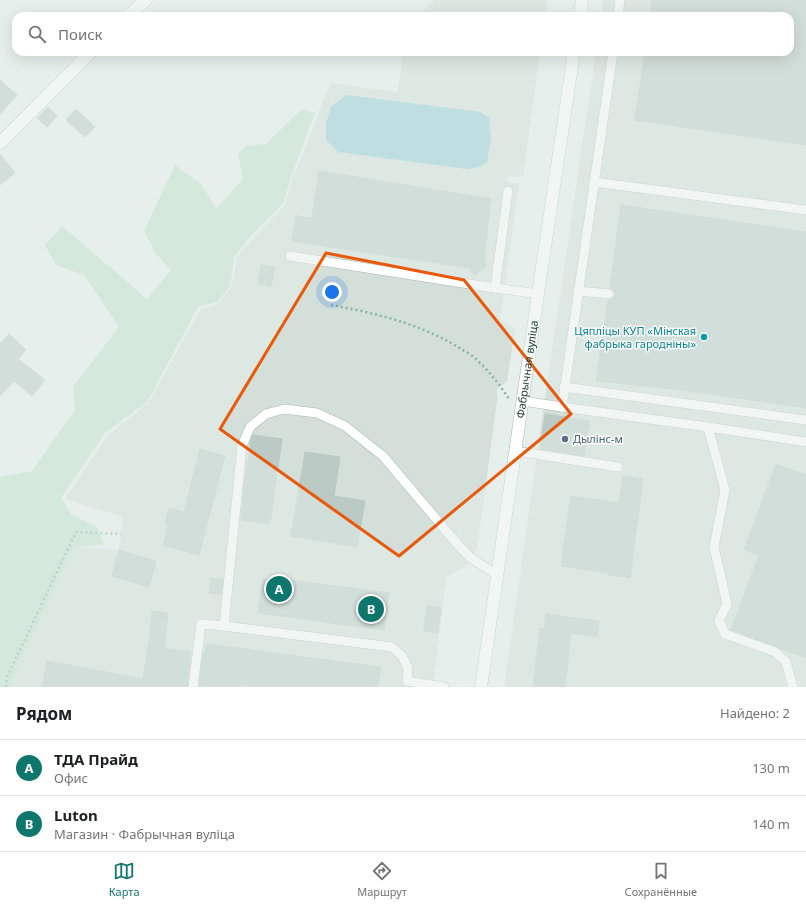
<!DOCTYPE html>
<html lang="ru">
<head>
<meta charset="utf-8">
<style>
  body { margin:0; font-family:"Noto Sans",sans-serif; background:#f2f2f2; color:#202124 }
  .you { position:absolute; left:332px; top:292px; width:14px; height:14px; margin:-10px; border:3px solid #fff; border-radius:50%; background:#1a73e8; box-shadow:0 0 0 6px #1a73e833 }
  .badge { display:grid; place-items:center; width:26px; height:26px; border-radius:50%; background:#0f766e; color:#fff; font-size:13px; font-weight:700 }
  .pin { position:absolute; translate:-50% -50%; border:2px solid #fff; box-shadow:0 1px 4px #0006 }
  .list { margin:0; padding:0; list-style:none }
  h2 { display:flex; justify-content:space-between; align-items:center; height:52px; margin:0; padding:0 16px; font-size:17px }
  h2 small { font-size:13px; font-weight:400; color:#757577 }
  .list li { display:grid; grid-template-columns:26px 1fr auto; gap:12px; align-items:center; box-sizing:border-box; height:56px; padding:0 16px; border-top:1px solid #e0e0e0 }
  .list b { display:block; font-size:15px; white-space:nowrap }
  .list p { margin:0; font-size:13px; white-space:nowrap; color:#757577 }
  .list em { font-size:13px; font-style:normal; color:#757577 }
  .icon { flex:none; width:22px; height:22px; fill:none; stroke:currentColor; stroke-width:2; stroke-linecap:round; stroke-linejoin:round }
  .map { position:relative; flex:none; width:806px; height:687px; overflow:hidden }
  .search { position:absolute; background:#fff; box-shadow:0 4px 16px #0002; left:12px; right:12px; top:12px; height:44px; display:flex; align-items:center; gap:10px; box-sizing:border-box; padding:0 14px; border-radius:12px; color:#757577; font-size:15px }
  .sheet { height:164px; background:#fff }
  nav { display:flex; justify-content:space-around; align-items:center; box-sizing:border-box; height:56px; border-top:1px solid #e0e0e0; background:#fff; font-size:11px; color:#757577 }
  nav a { display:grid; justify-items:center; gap:2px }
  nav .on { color:#0f766e }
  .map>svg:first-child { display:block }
</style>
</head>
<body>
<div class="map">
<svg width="806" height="687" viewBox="0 0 806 687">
  <rect width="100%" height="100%" fill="#e6efeb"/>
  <g fill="#d4dfda">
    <polygon points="434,0 548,0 546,16 419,16"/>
    <polygon points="603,0 806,0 806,687 504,687 550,364 596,52 790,52 790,16 601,16"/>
    <polygon points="403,52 540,52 523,177 508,176 507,182 519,184 500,320 515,328 507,382 497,388 497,401 477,549 466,565 446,578 433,687 12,687 12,680 74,547 119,550 123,517 65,499 107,436 148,403 201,309 218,304 232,286 237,257 250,242 285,205 293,176 303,154 330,83 398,92"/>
  </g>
  <polygon fill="#bfe0c8" points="302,109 315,113 291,177 283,204 248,239 234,257 230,286 217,302 198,307 147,402 105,433 61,498 71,514 97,527 104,545 74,547 12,680 12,687 0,687 0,477 32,471 75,410 73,387 119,327 84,275 56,265 45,245 62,226 147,299 171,270 156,254 144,231 175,165 202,185 216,209 243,179 238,154 246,146 266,144"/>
  <polygon fill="#8ec9d4" points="346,95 480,112 489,118 491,138 487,162 479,167 468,169 338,152 326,140 326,123 331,107"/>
  <g fill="#bbcac4" stroke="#b8c9c2">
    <polygon points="652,0 806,0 806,145 635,120 645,52 790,52 790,16 650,16"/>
    <polygon points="0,80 17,95 0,114"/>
    <polygon points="48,107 57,116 47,127 37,118"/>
    <polygon points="76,109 95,127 85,137 66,120"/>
    <polygon points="0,154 15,173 0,185"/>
    <polygon points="319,171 491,199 484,259 487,266 474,275 470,268 292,241 296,216 312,218"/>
    <polygon points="621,205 806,232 806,408 682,390 596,381 608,300 612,299 615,295 614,291 610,288"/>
    <polygon points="261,265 275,267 271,287 258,284"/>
    <polygon points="9,334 26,350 18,359 45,380 32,396 14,381 0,396 0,344"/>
    <polygon points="545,414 590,421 584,456 540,449"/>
    <polygon points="253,435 282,439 270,524 241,520 244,486 251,441"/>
    <polygon points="200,449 225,456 199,555 163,545 168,525 165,524 169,508 184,512"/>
    <polygon points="305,452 340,457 334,496 365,501 357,547 291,536"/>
    <polygon points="776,464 806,475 806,658 731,630 759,555 744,550"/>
    <polygon points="623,476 643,479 630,578 609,575 609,573 561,566 571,496 619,503"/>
    <polygon points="119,550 156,561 149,587 112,576"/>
    <polygon points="211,578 223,580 221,595 209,593"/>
    <polygon points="263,579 283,582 283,579 389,593 384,630 258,613"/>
    <polygon points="427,606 441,608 438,633 424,631"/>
    <polygon points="152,611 168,613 164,648 191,652 187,687 42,687 47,661 143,679 149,643"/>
    <polygon points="546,614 599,621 597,637 571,633 565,687 533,687 540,628 544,629"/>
    <polygon points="206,644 381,667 378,687 260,687 242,685 242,687 199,687 203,653 205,654"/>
  </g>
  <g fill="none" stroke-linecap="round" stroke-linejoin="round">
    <defs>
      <g id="service">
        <polyline points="618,16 620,0"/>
        <polyline points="613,52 562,407 708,427 806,442"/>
        <polyline points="594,182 806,210"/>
        <polyline points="290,256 495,288 538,294"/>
        <polyline points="495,288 508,191"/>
        <polyline points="578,291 609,294"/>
        <polyline points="564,387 806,420"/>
        <polyline points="523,401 562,407"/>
        <polyline points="708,427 725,490 714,547 727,604 719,621 725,634 775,652 786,662 793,687"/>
        <polyline points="515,451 618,467"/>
        <polyline points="193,687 201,624 224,626"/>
        <polyline points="444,687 407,681 408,668 402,656 392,647 224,626 242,446 250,427 266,414 284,409 317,413 345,426 383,456 459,546 471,558 497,575"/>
      </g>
      <g id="minor">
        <polyline points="128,16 146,0"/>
        <polyline points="580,16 582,0"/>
        <polyline points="0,143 91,52"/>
        <path id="s1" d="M481,687l57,-393 36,-242"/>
      </g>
    </defs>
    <use href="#service" stroke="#a8b8b2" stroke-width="10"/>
    <use href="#minor" stroke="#a8b8b2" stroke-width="13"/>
    <g stroke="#86b3a5" stroke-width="2.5" stroke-dasharray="2 3" stroke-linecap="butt">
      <path d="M331,305c44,8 91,19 130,44 5,3 11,6 15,10 13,12 24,26 33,40"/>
      <polyline points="6,687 7,677 76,532 121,534"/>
    </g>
    <use href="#service" stroke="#fff" stroke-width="9"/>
    <use href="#minor" stroke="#fff" stroke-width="12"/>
  </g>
  <path d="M0 0H806V687H0ZM326,253l138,27 107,134 -172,142 -179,-127z" fill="#e6efeb" fill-opacity=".55" fill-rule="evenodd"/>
  <path fill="none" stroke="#e8590c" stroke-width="3" stroke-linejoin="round" d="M326,253l138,27 107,134 -172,142 -179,-127z"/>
  <circle fill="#0f9aa8" stroke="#f7fbf9" stroke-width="1.5" cx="704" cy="337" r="4"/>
  <circle fill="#5c6f8a" stroke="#f7fbf9" stroke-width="1.5" cx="565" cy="439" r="4"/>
  <g text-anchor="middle" stroke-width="3" stroke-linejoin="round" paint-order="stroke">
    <g font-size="11" fill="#0d838f" stroke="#f7fbf9" text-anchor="end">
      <text x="696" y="335">Цяпліцы КУП «Мінская<tspan x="696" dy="13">фабрыка гародніны»</tspan></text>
    </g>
    <g font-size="11" fill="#24423a" stroke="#f7fbf9">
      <text dy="4" stroke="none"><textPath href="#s1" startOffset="321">Фабрычная вуліца</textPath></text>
    </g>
    <g font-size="11" fill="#4e5e75" stroke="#f7fbf9" text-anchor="start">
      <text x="573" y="443">Дылінс-м</text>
    </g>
  </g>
</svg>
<div class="you"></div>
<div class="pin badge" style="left:279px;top:589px">A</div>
<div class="pin badge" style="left:371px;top:609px">B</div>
<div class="search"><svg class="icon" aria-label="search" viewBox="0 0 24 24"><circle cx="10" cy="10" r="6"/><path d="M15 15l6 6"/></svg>Поиск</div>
</div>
<section class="sheet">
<h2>Рядом<small>Найдено: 2</small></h2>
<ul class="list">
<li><span class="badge">A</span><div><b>ТДА Прайд</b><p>Офис</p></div><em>130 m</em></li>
<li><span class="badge">B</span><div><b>Luton</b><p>Магазин · Фабрычная вуліца</p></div><em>140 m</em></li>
</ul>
</section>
<nav>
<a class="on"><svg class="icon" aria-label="map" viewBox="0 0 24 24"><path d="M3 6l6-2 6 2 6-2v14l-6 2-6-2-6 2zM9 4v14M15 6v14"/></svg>Карта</a>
<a><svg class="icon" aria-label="directions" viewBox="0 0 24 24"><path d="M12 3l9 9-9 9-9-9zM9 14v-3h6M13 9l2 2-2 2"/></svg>Маршрут</a>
<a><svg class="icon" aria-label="saved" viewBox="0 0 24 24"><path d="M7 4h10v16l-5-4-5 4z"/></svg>Сохранённые</a>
</nav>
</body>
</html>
